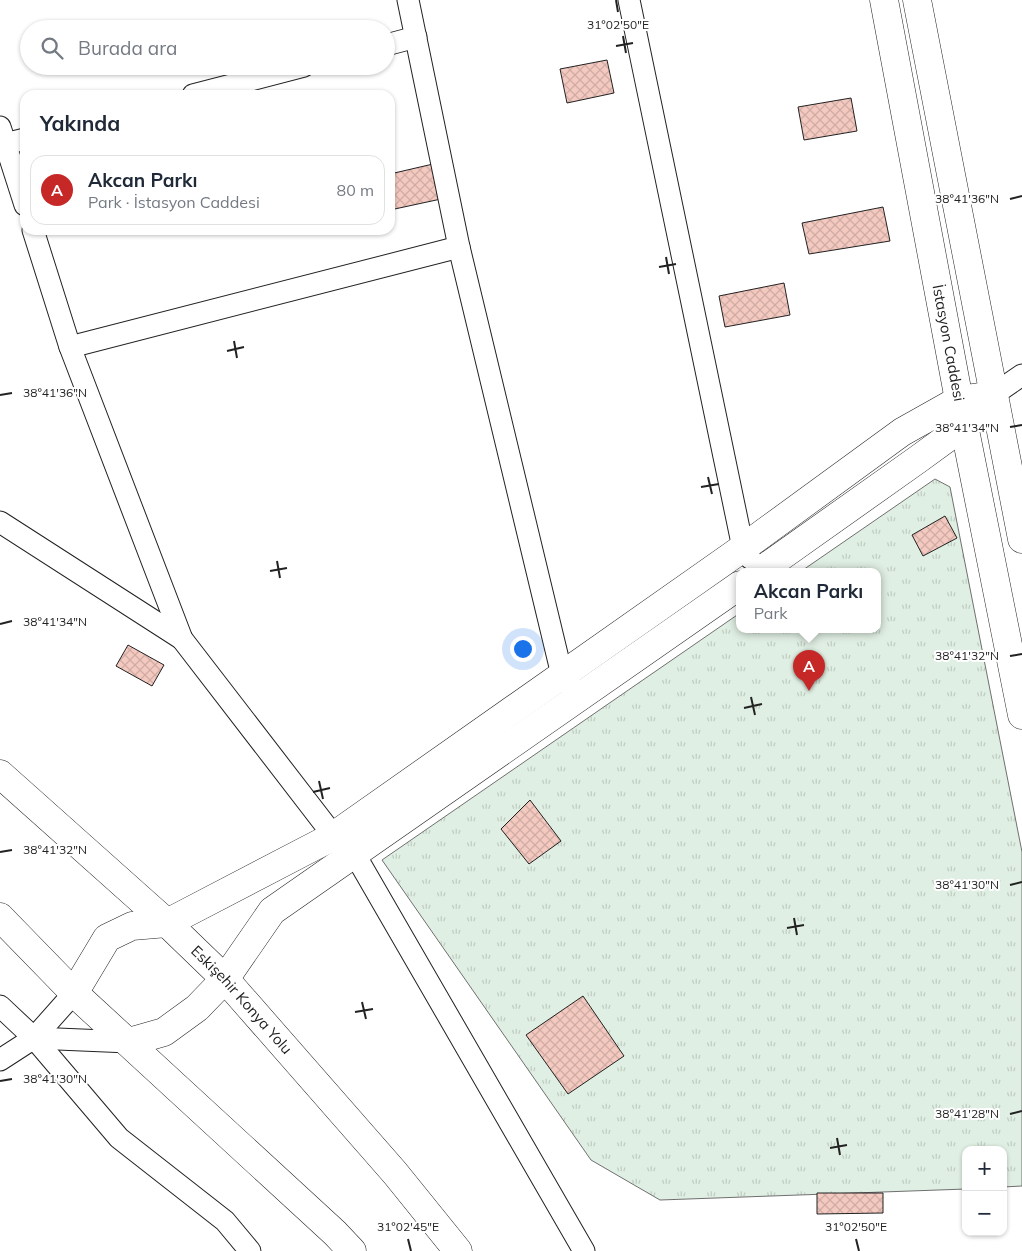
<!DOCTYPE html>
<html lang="tr">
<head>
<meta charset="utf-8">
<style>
  body { margin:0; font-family:Mulish,sans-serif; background:#f6f6f7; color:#1f2937 }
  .controls { position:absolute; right:15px; bottom:15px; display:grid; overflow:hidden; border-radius:10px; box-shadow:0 1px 4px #0004 }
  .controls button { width:45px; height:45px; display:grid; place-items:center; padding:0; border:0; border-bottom:1px solid #e0e1e3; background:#fff; color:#1f2937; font:25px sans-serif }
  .you { position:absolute; left:522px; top:648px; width:18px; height:18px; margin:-12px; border:4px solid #fff; border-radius:50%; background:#1a73e8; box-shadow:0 0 0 8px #1a73e833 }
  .badge { display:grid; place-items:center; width:32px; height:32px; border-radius:50%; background:#c62828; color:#fff; font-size:16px; font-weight:700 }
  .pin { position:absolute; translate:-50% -41px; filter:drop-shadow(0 1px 2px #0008) }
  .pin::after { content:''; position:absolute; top:26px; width:18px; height:15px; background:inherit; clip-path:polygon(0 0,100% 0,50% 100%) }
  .popup { position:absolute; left:736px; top:568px; width:145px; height:65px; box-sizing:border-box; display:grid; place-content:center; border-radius:10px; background:#fff; filter:drop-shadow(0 1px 4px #0005); font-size:16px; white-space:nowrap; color:#747a83 }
  .popup b { font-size:19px; color:#1f2937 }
  .popup::after { content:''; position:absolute; left:50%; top:100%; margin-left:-10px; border:10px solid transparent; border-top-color:#fff }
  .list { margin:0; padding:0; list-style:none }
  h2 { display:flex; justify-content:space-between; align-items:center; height:65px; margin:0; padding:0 20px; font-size:21px }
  h2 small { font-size:16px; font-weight:400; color:#747a83 }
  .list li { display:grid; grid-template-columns:32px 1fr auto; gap:15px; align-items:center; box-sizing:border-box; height:70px; margin:0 10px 10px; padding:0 10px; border:1px solid #e0e1e3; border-radius:15px }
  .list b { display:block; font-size:19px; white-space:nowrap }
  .list p { margin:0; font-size:16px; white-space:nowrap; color:#747a83 }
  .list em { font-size:16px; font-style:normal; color:#747a83 }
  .icon { flex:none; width:28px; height:28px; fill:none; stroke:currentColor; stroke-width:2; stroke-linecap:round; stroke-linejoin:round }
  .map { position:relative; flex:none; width:1022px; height:1251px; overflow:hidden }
  .search { position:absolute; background:#fff; box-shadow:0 1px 4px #0004; left:20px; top:20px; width:375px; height:55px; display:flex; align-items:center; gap:12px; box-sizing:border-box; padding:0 18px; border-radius:28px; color:#747a83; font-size:19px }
  .panel { position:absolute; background:#fff; box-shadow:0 1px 4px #0004; left:20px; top:90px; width:375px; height:145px; border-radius:15px }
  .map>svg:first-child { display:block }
</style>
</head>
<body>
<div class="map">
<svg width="1022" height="1251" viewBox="0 0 1022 1251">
  <defs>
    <pattern id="grass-tufts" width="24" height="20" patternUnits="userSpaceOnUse" patternTransform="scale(1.25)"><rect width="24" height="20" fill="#e0efe3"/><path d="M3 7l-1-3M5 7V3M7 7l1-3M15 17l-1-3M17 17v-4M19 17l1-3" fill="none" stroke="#c0cdc2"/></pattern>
    <pattern id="building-cross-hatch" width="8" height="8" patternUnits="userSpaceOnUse" patternTransform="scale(1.25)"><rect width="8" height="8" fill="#f3c9c0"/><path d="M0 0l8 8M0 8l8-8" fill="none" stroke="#d0aca5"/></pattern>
  </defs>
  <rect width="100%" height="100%" fill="#fff"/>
  <polygon fill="url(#grass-tufts)" stroke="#6f6f6f" points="935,479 950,487 1022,852 1022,1186 1003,1187 1003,1150 966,1150 966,1189 660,1200 591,1160 382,860 740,613 740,630 878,630 878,572 800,572"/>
  <g fill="url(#building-cross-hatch)" stroke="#222">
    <polygon points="607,60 614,93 567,103 560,69"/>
    <polygon points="851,98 857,131 804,140 798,107"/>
    <polygon points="433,164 441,199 390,210 390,174"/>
    <polygon points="883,207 890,241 809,254 802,223"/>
    <polygon points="784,283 790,315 725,327 719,296"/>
    <polygon points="945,516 957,538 923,556 912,535"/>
    <polygon points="128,645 164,665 152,686 116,666"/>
    <polygon points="530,800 561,841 529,864 501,829"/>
    <polygon points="583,996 624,1056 568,1094 526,1035"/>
    <polygon points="817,1193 883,1193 883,1213 817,1214"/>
  </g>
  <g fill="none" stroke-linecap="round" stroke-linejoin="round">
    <defs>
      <g id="street">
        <polyline points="629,0 743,548 750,558"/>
        <polyline points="386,45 416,37"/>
        <polyline points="193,95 304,66"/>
        <polyline points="0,127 25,205"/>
        <polyline points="5,144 25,139"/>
        <polyline points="33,230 70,347 182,639 343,848"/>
        <polyline points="459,247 562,675 571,687"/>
        <polyline points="70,347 459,247 408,0"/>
        <polyline points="993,395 1022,375"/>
        <polyline points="0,522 182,639"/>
        <polyline points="354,853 584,1251"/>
        <polyline points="74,993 34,1038 119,1138 225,1221 250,1251"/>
        <polyline points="0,1006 34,1038"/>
        <polyline points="0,1060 34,1038 129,1042"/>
      </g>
      <g id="secondary">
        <path id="s1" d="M884,0l75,400 63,315"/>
        <polyline points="917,0 1022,539"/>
        <polyline points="759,572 917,460 965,425 975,414"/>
        <polyline points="74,993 107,938 132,926 167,923 332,837 743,548 902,432 959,400 993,395"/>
        <polyline points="129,1042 164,1032 197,1008 225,979 272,911 740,585"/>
      </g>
      <g id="highway">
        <path id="s2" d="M0,774l167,149 58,56 170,194 63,78"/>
        <polyline points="0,917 74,993 335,1233 352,1251"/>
      </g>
    </defs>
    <use href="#street" stroke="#222" stroke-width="23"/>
    <use href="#secondary" stroke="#222" stroke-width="29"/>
    <use href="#highway" stroke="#222" stroke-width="29"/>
    <use href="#street" stroke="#fff" stroke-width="21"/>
    <use href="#secondary" stroke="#fff" stroke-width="28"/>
    <use href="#highway" stroke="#fff" stroke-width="28"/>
  </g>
  <path fill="none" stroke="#222" stroke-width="2" d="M616,0l2,12M623,36l3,17M616,46l17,-3M1010,199l12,-3M666,257l3,17M659,267l17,-3M234,341l3,17M227,351l17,-4M0,395l12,-2M1010,427l12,-2M708,477l4,17M701,487l18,-3M277,561l3,17M270,571l17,-3M0,624l12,-3M1010,656l12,-2M751,697l4,18M744,708l18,-4M319,781l4,18M313,792l17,-4M0,852l12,-2M1010,885l12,-3M794,918l3,17M787,928l17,-3M362,1002l4,17M355,1012l18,-3M0,1081l12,-2M1010,1114l12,-3M837,1138l3,17M830,1148l17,-3M408,1239l3,12M856,1239l3,12"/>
  <g text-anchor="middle" stroke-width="4" stroke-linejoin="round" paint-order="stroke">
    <g font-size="15" fill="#222" stroke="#fff">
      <text dy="5" stroke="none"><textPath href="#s1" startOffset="349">İstasyon Caddesi</textPath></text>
      <text dy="5" stroke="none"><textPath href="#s2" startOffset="331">Eskişehir Konya Yolu</textPath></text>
    </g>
  </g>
  <g font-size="12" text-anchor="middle" fill="#222" stroke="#fff" stroke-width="4" stroke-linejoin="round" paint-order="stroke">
    <text x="618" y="29">31°02'50"E</text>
    <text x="967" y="203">38°41'36"N</text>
    <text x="55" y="397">38°41'36"N</text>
    <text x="967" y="432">38°41'34"N</text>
    <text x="55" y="626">38°41'34"N</text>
    <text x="967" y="660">38°41'32"N</text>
    <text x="55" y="854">38°41'32"N</text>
    <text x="967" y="889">38°41'30"N</text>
    <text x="55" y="1083">38°41'30"N</text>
    <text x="967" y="1118">38°41'28"N</text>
    <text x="408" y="1231">31°02'45"E</text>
    <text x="856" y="1231">31°02'50"E</text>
  </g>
</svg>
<div class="controls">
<button>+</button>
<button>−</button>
</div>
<div class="you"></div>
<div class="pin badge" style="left:809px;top:691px">A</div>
<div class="popup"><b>Akcan Parkı</b>Park</div>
<div class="search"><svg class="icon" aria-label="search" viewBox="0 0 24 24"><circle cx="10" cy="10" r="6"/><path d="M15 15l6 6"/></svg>Burada ara</div>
<section class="panel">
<h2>Yakında<small></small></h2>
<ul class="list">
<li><span class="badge">A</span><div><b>Akcan Parkı</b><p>Park · İstasyon Caddesi</p></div><em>80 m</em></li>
</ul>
</section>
</div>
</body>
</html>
